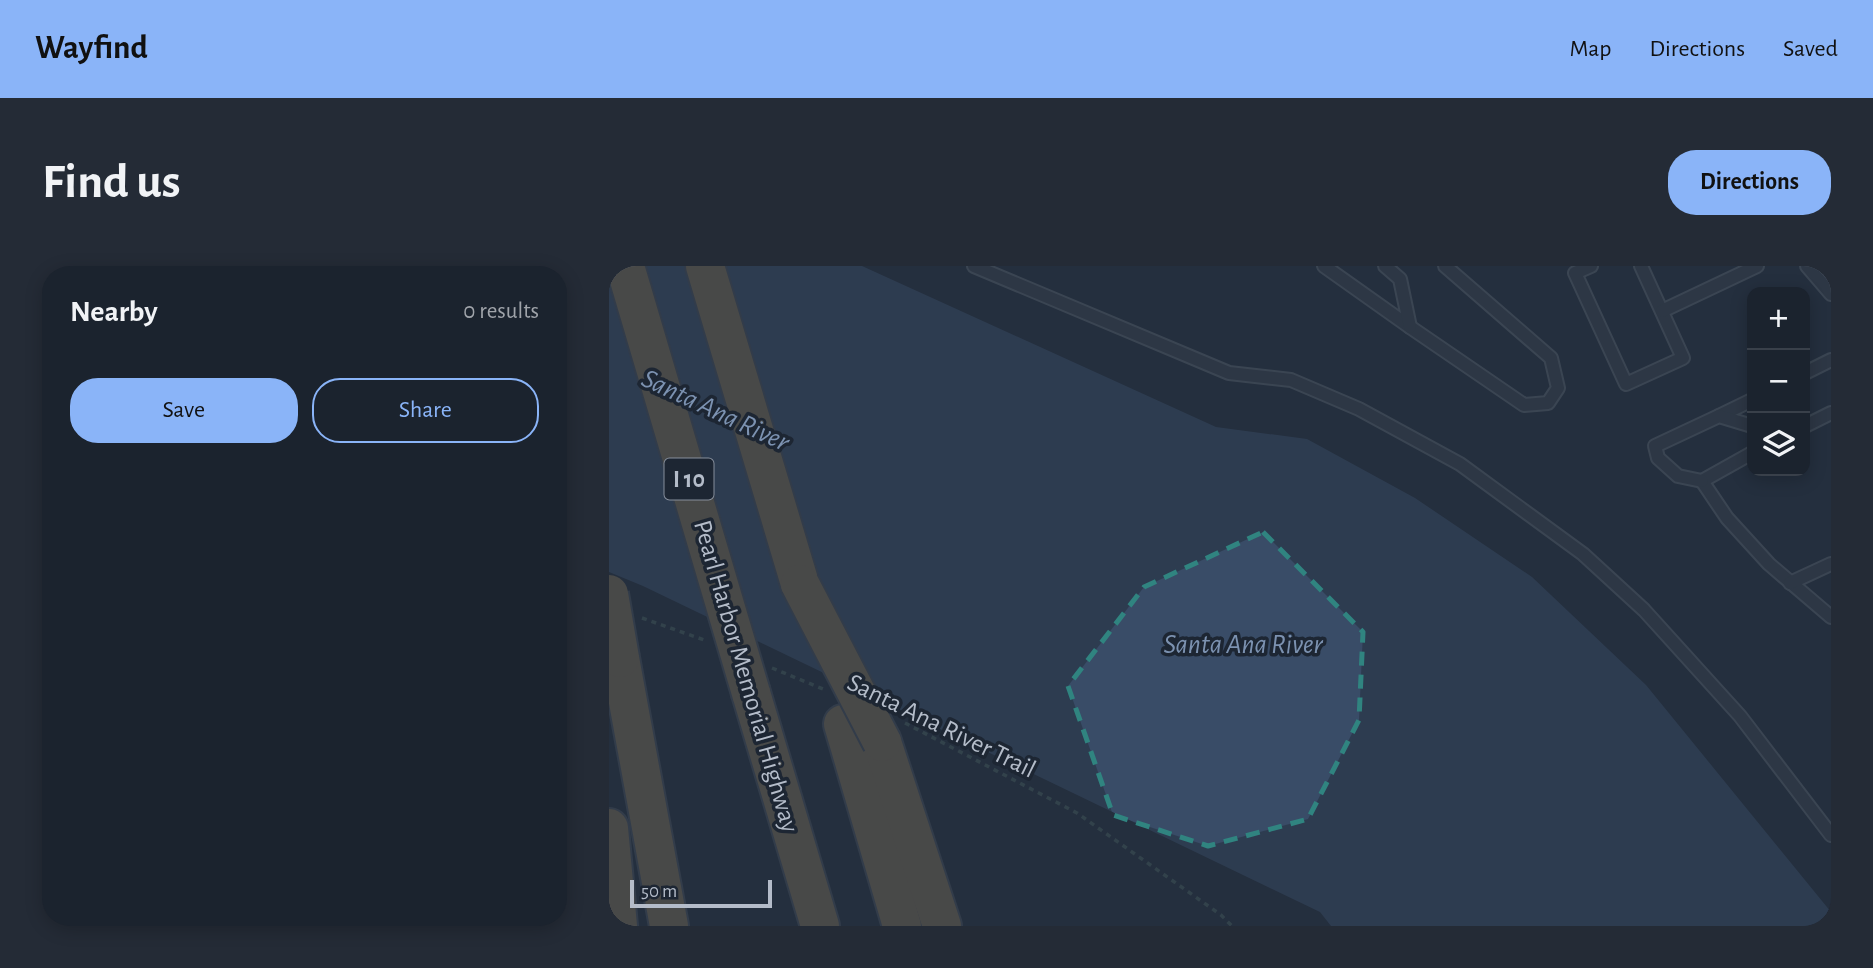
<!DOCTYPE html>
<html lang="en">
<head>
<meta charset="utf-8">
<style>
  body { margin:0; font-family:"Alegreya Sans",sans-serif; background:#242b36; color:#f1f3f6 }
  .controls { position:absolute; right:21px; top:21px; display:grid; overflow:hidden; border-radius:14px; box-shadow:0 4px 18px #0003 }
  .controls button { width:63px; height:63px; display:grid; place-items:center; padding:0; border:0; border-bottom:2px solid #39404a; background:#1b232e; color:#f1f3f6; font:35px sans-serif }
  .scale { position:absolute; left:21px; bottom:18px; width:142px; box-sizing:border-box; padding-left:7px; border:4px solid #b4bcc9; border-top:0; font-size:19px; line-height:24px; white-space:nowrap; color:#b4bcc9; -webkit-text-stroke:5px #1d2633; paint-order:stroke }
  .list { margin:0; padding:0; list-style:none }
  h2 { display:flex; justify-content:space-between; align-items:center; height:91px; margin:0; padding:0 28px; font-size:30px }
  h2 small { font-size:23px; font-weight:400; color:#a0a4aa }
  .actions { display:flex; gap:14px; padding:21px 28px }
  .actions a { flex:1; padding:16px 0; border:2px solid #8ab4f8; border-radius:28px; text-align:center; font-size:24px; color:#8ab4f8 }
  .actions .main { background:#8ab4f8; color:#111 }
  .icon { flex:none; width:38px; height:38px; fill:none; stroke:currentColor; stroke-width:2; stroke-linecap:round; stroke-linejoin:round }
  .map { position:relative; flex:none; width:1222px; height:660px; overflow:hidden; border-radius:28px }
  header { display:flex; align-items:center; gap:42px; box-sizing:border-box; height:98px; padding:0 35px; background:#8ab4f8; color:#111 }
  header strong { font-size:33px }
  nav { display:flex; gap:38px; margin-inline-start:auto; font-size:24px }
  .intro { display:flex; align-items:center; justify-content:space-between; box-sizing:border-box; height:168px; padding:0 42px }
  h1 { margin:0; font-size:49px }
  .button { padding:18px 32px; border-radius:28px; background:#8ab4f8; color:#111; font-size:24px; font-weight:700 }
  main { display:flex; gap:42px; padding:0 42px }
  aside { flex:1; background:#1b232e; border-radius:28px; box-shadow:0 4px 18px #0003 }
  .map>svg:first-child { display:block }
</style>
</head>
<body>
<header>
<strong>Wayfind</strong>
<nav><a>Map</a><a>Directions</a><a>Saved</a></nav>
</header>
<div class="intro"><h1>Find us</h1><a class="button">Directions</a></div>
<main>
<aside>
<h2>Nearby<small>0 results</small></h2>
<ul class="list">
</ul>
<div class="actions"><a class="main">Save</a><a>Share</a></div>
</aside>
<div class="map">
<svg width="1222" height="660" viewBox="0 0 1222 660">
  <rect width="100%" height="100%" fill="#242f3e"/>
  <polygon fill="#394c67" points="0,0 253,0 607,161 698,173 806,232 923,311 1037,419 1222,646 1222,660 722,660 711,646 34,320 0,306"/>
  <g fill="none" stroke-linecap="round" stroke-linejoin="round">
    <defs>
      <g id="lane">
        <polyline points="365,0 620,107 682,114 750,143 851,198 974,288 1035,344 1131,450 1222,569"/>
        <polyline points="715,0 801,61 915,139 939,137 949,122 942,92 836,0"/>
        <polyline points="776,0 791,13 801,61"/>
        <polyline points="982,0 966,7 1017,118 1074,92 1032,0"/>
        <polyline points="1198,0 1222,28"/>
        <polyline points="1053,45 1148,0"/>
        <polyline points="1196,107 1222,94"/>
        <polyline points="1110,150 1143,134"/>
        <polyline points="1196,160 1222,147"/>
        <polyline points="1143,187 1093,215 1118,252 1160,298 1222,351"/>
        <polyline points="1093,215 1069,210 1049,192 1046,180 1110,150 1143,160"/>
        <polyline points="1181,317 1222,298"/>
      </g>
      <g id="highway">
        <polyline points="96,0 191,318"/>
        <polyline points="11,392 60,660"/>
        <polyline points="142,427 211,660"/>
        <polyline points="234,458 293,660"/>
        <polyline points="273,476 333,660"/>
        <polyline points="0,562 9,660"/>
      </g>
    </defs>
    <use href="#lane" stroke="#565f6c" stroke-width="16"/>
    <use href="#highway" stroke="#434c59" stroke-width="42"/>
    <g stroke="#44595c" stroke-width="3.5" stroke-dasharray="5 5" stroke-linecap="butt">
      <polyline points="33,352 98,375"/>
      <polyline points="163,402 214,423"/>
      <polyline points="296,457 468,547 612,649 623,660"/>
    </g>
    <use href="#lane" stroke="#38414e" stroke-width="12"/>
    <use href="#highway" stroke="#746855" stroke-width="38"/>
    <defs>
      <g id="highway-bridge">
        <polyline points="16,0 142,427"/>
        <polyline points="191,318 273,476"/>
        <polyline points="0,328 11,392"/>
      </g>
    </defs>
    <use href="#highway-bridge" stroke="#434c59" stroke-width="42" stroke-linecap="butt"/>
    <use href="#highway-bridge" stroke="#746855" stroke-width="38"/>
  </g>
  <path d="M0 0H1222V660H0ZM654,266l100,100 -4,88 -51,99 -100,27 -95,-31 -45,-129 76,-99z" fill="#242f3e" fill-opacity=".55" fill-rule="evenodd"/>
  <path fill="none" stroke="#308480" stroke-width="5" stroke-dasharray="14 9" stroke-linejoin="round" d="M654,266l100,100 -4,88 -51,99 -100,27 -95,-31 -45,-129 76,-99z"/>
  <g text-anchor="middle" stroke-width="7" stroke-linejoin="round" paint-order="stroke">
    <rect fill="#1d2633" stroke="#878f9c" stroke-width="2" x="55.5" y="192.5" width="49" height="41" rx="5"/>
    <g font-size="24" font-weight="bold" fill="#b4bcc9">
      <text x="80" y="221">I 10</text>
    </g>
    <g font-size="26" fill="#b4bcc9" stroke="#1d2633">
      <text transform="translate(138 410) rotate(74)" y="9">Pearl Harbor Memorial Highway</text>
      <text transform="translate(333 459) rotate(26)" y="9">Santa Ana River Trail</text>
    </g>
    <g font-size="28" font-style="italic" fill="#7c92b1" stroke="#1d2633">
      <text transform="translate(107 143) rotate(25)" y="10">Santa Ana River</text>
      <text x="634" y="387">Santa Ana River</text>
    </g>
  </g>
</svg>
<div class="controls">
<button>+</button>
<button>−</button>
<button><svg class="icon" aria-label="layers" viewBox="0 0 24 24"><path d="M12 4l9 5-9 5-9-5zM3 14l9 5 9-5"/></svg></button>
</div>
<div class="scale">50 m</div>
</div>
</main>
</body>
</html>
